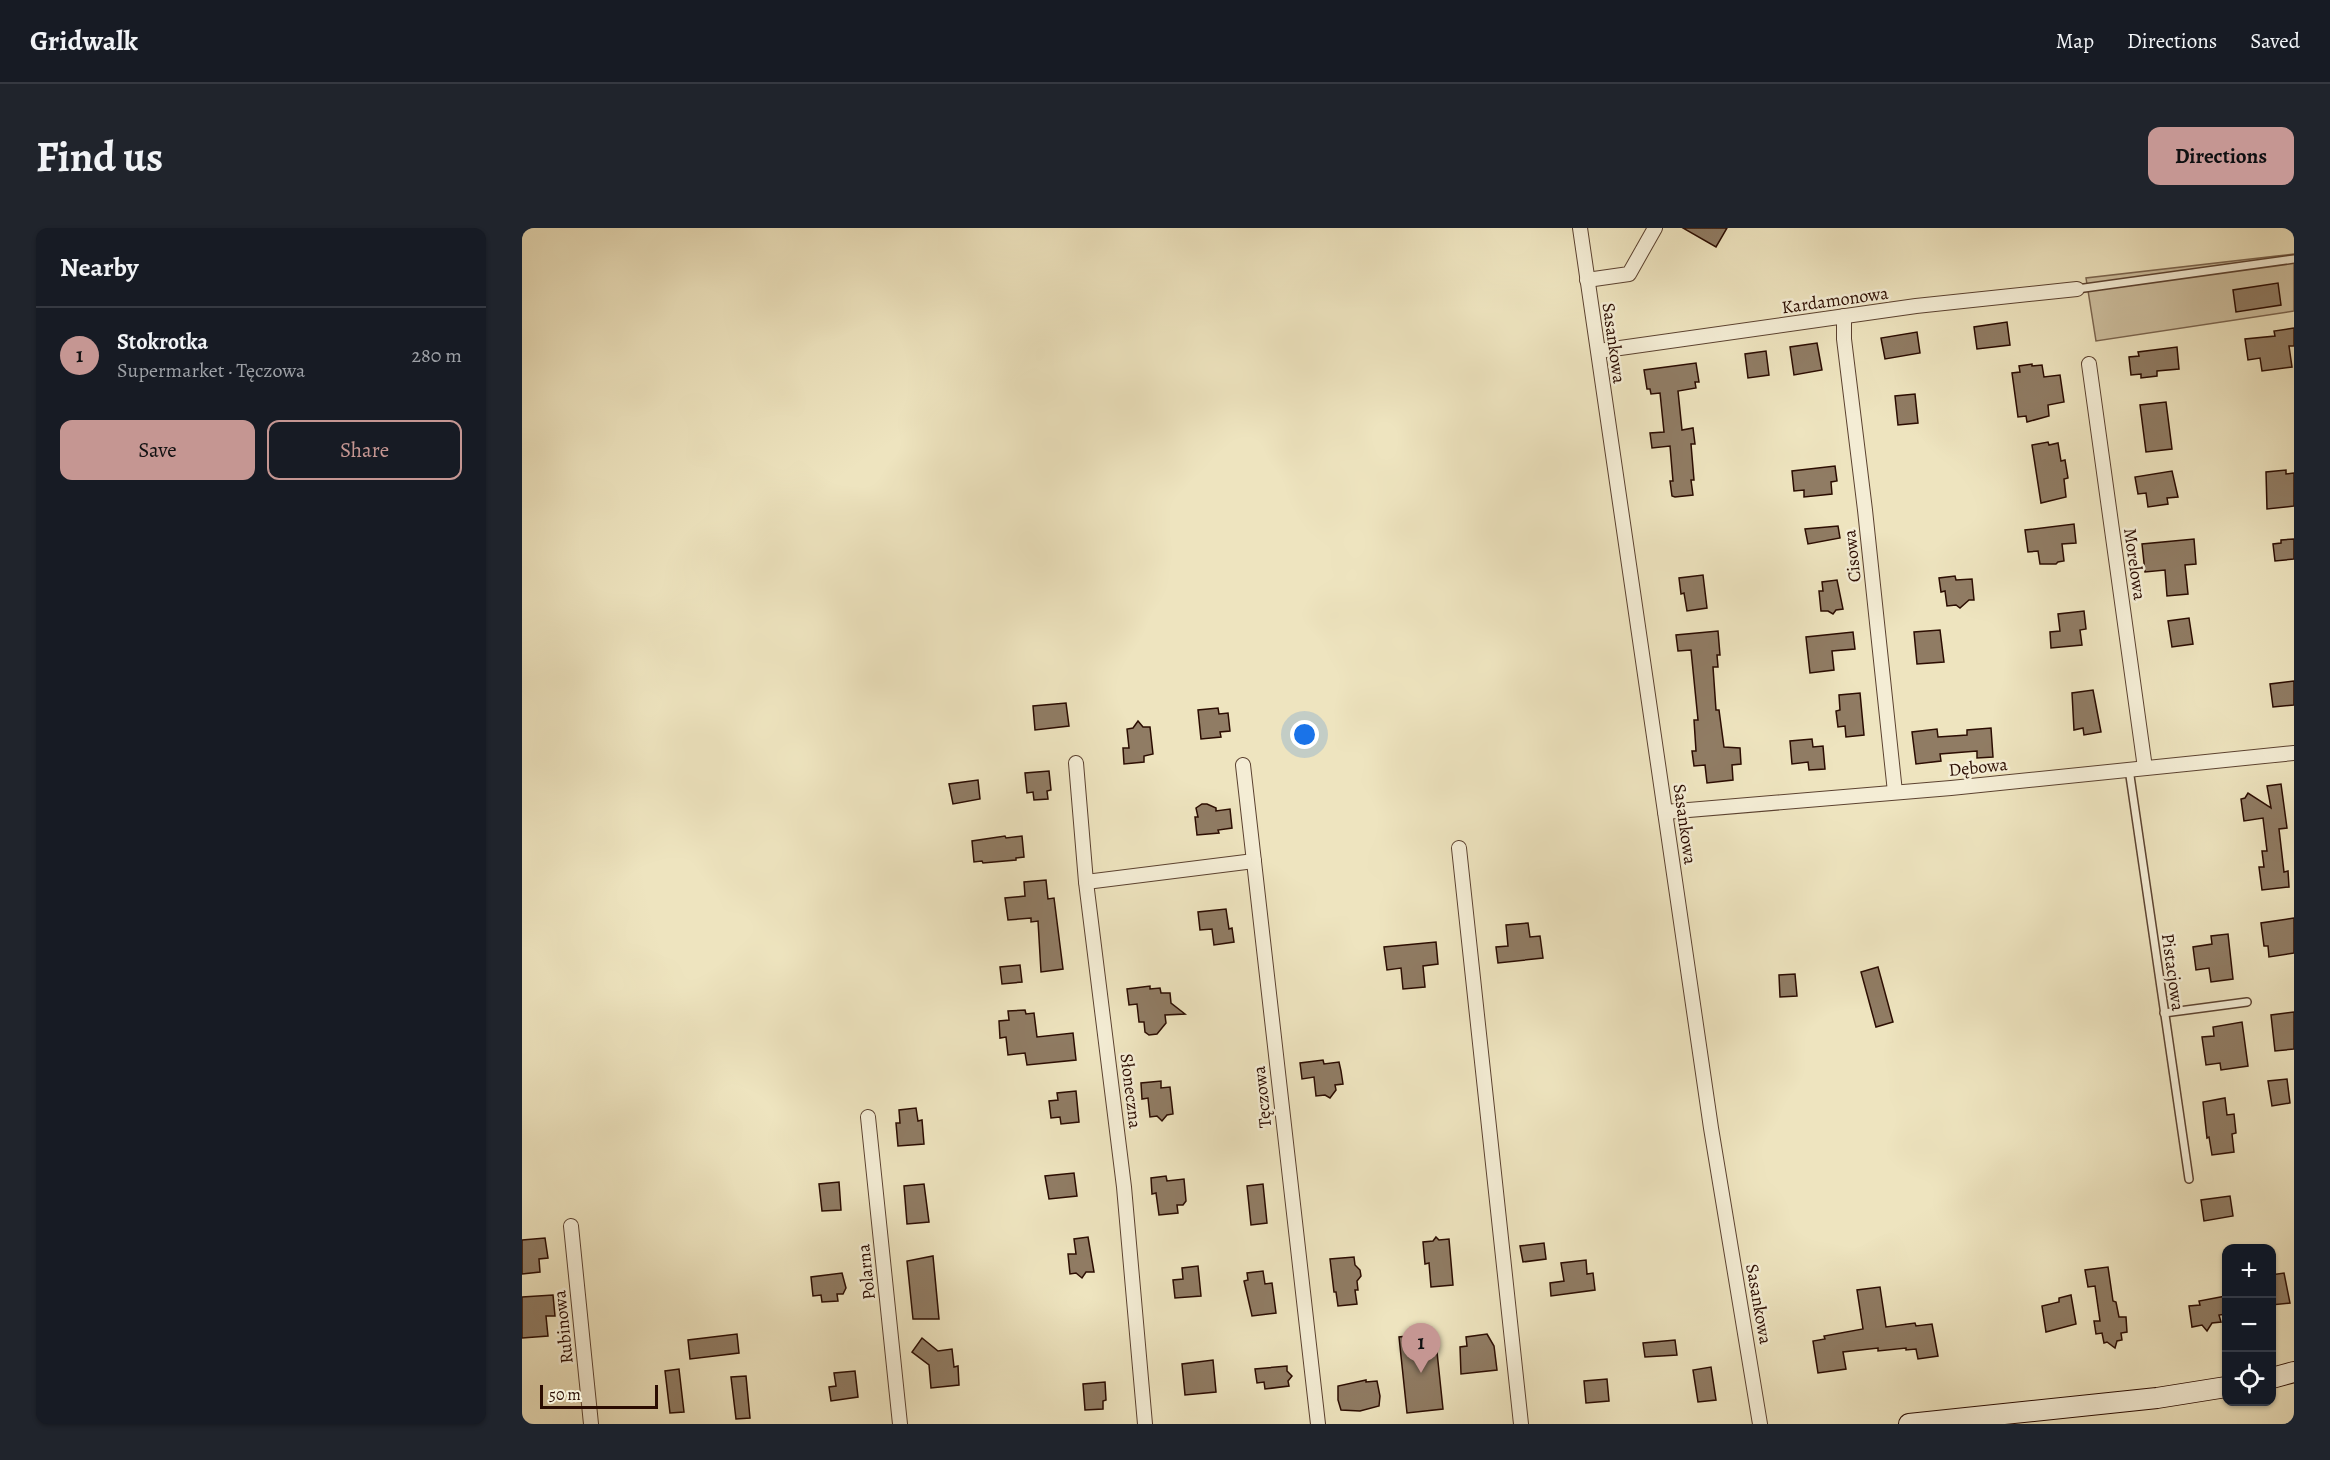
<!DOCTYPE html>
<html lang="en">
<head>
<meta charset="utf-8">
<style>
  body { margin:0; font-family:Alegreya,serif; background:#20242c; color:#f1f3f6 }
  .controls { position:absolute; right:18px; bottom:18px; display:grid; overflow:hidden; border-radius:12px; box-shadow:0 2px 4px #0004 }
  .controls button { width:54px; height:54px; display:grid; place-items:center; padding:0; border:0; border-bottom:2px solid #363941; background:#171b24; color:#f1f3f6; font:30px sans-serif }
  .scale { position:absolute; left:18px; bottom:15px; width:118px; box-sizing:border-box; padding-left:6px; border:3px solid #2b0c01; border-top:0; font-size:16px; line-height:21px; white-space:nowrap; color:#2b0c01; -webkit-text-stroke:4px #f4edd5; paint-order:stroke }
  .you { position:absolute; left:783px; top:507px; width:21px; height:21px; margin:-15px; border:4px solid #fff; border-radius:50%; background:#1a73e8; box-shadow:0 0 0 9px #1a73e833 }
  .badge { display:grid; place-items:center; width:39px; height:39px; border-radius:50%; background:#c59692; color:#111; font-size:20px; font-weight:700 }
  .pin { position:absolute; translate:-50% -50px; filter:drop-shadow(0 2px 3px #0008) }
  .pin::after { content:''; position:absolute; top:32px; width:21px; height:18px; background:inherit; clip-path:polygon(0 0,100% 0,50% 100%) }
  .list { margin:0; padding:0; list-style:none }
  h2 { display:flex; justify-content:space-between; align-items:center; height:78px; margin:0; padding:0 24px; font-size:26px }
  h2 small { font-size:20px; font-weight:400; color:#9ea1a6 }
  .list li { display:grid; grid-template-columns:39px 1fr auto; gap:18px; align-items:center; box-sizing:border-box; height:96px; padding:0 24px; border-top:2px solid #363941 }
  .list b { display:block; font-size:22px; white-space:nowrap }
  .list p { margin:0; font-size:20px; white-space:nowrap; color:#9ea1a6 }
  .list em { font-size:20px; font-style:normal; color:#9ea1a6 }
  .actions { display:flex; gap:12px; padding:18px 24px }
  .actions a { flex:1; padding:14px 0; border:2px solid #c59692; border-radius:12px; text-align:center; font-size:21px; color:#c59692 }
  .actions .main { background:#c59692; color:#111 }
  .icon { flex:none; width:33px; height:33px; fill:none; stroke:currentColor; stroke-width:2; stroke-linecap:round; stroke-linejoin:round }
  .map { position:relative; flex:none; width:1772px; height:1196px; overflow:hidden; border-radius:12px }
  header { display:flex; align-items:center; gap:36px; box-sizing:border-box; height:84px; padding:0 30px; background:#171b24; border-bottom:2px solid #363941 }
  header strong { font-size:28px }
  nav { display:flex; gap:33px; margin-inline-start:auto; font-size:21px }
  .intro { display:flex; align-items:center; justify-content:space-between; box-sizing:border-box; height:144px; padding:0 36px }
  h1 { margin:0; font-size:42px }
  .button { padding:15px 27px; border-radius:12px; background:#c59692; color:#111; font-size:21px; font-weight:700 }
  main { display:flex; gap:36px; padding:0 36px }
  aside { flex:1; background:#171b24; border-radius:12px; box-shadow:0 2px 4px #0004 }
  .map>svg:first-child { display:block }
</style>
</head>
<body>
<header>
<strong>Gridwalk</strong>
<nav><a>Map</a><a>Directions</a><a>Saved</a></nav>
</header>
<div class="intro"><h1>Find us</h1><a class="button">Directions</a></div>
<main>
<aside>
<h2>Nearby<small></small></h2>
<ul class="list">
<li><span class="badge">1</span><div><b>Stokrotka</b><p>Supermarket · Tęczowa</p></div><em>280 m</em></li>
</ul>
<div class="actions"><a class="main">Save</a><a>Share</a></div>
</aside>
<div class="map">
<svg width="1772" height="1196" viewBox="0 0 1772 1196">
  <rect width="100%" height="100%" fill="#eee4bf"/>
  <filter id="stains"><feTurbulence type="fractalNoise" baseFrequency=".00333" numOctaves="4"/><feColorMatrix values="0 0 0 0 .2 0 0 0 0 .09 0 0 0 0 .02 0 0 0 .5 -.17"/></filter>
  <radialGradient id="worn" r=".72"><stop offset=".6" stop-color="#630" stop-opacity="0"/><stop offset="1" stop-color="#630" stop-opacity=".3"/></radialGradient>
  <polygon fill="#cdbf9f" stroke="#7c6650" stroke-width="1.5" points="1772,26 1772,83 1574,113 1564,50"/>
  <g fill="#907c64" stroke="#2b0c01" stroke-width="1.5">
    <polygon points="1161,0 1205,0 1194,19"/>
    <polygon points="1756,55 1759,77 1714,84 1711,62"/>
    <polygon points="1485,94 1488,117 1455,121 1452,99"/>
    <polygon points="1772,100 1772,118 1767,118 1770,139 1740,143 1738,130 1726,132 1723,111 1753,108 1752,103"/>
    <polygon points="1395,104 1398,125 1363,131 1359,110"/>
    <polygon points="1295,115 1300,142 1272,147 1268,119"/>
    <polygon points="1655,119 1657,141 1635,143 1635,148 1619,150 1619,146 1609,147 1607,129 1617,128 1616,124"/>
    <polygon points="1244,123 1247,147 1226,150 1223,126"/>
    <polygon points="1174,135 1177,154 1173,154 1174,160 1156,163 1160,202 1171,200 1173,216 1169,216 1172,252 1169,252 1171,267 1153,269 1150,268 1148,253 1151,253 1148,218 1130,220 1128,205 1142,204 1138,165 1129,166 1128,161 1125,161 1122,142"/>
    <polygon points="1510,136 1510,138 1520,137 1522,149 1538,147 1542,174 1526,177 1527,188 1505,194 1504,188 1496,189 1490,145 1498,144 1497,138"/>
    <polygon points="1393,166 1396,195 1376,197 1373,168"/>
    <polygon points="1644,174 1650,221 1624,224 1618,177"/>
    <polygon points="1526,214 1527,217 1536,215 1539,233 1543,232 1546,250 1542,251 1544,269 1519,275 1510,217"/>
    <polygon points="1313,238 1315,253 1309,254 1310,266 1282,269 1282,262 1272,263 1270,243"/>
    <polygon points="1764,242 1764,246 1772,245 1772,278 1745,281 1744,244"/>
    <polygon points="1650,243 1656,269 1645,270 1646,276 1626,279 1624,265 1616,266 1613,249"/>
    <polygon points="1552,296 1554,315 1540,316 1542,333 1536,334 1534,336 1518,336 1516,323 1506,324 1503,302"/>
    <polygon points="1316,298 1318,310 1286,316 1283,301"/>
    <polygon points="1672,311 1674,336 1663,337 1666,366 1645,368 1643,342 1623,344 1620,316"/>
    <polygon points="1772,311 1772,331 1753,333 1751,316 1759,315 1759,312"/>
    <polygon points="1181,347 1185,380 1165,383 1162,365 1159,366 1157,350"/>
    <polygon points="1433,348 1434,352 1450,351 1452,372 1447,372 1438,380 1434,377 1425,378 1423,363 1419,364 1417,350"/>
    <polygon points="1315,352 1321,381 1314,382 1311,386 1306,383 1299,383 1297,363 1301,363 1300,354"/>
    <polygon points="1562,383 1564,401 1558,402 1560,417 1529,420 1528,404 1538,403 1536,386"/>
    <polygon points="1667,390 1671,416 1650,419 1646,393"/>
    <polygon points="1418,402 1422,434 1395,436 1392,404"/>
    <polygon points="1196,403 1198,427 1195,427 1196,439 1191,439 1194,482 1197,482 1202,519 1218,520 1219,536 1210,537 1211,552 1185,555 1183,537 1172,538 1170,523 1174,523 1172,492 1176,492 1169,422 1156,423 1154,407"/>
    <polygon points="1331,404 1333,421 1310,423 1312,442 1288,445 1284,409"/>
    <polygon points="1772,453 1772,477 1751,479 1748,456"/>
    <polygon points="1571,462 1579,504 1562,507 1561,500 1552,502 1550,465"/>
    <polygon points="1338,465 1342,507 1324,509 1323,498 1316,499 1314,483 1318,482 1317,467"/>
    <polygon points="544,475 547,498 513,502 511,478"/>
    <polygon points="696,480 697,486 706,485 708,503 698,504 699,509 679,511 676,482"/>
    <polygon points="616,493 621,499 628,499 631,526 622,528 622,534 602,536 601,520 607,520 605,501 611,500"/>
    <polygon points="1469,500 1471,529 1455,530 1455,523 1418,526 1419,533 1394,536 1390,504 1415,501 1416,509 1445,507 1445,502"/>
    <polygon points="1290,511 1291,519 1301,518 1303,541 1287,542 1286,534 1270,536 1268,513"/>
    <polygon points="527,543 529,562 525,563 526,571 512,572 511,564 505,565 503,545"/>
    <polygon points="456,552 458,571 431,576 427,556"/>
    <polygon points="1759,556 1765,600 1757,601 1762,644 1766,643 1767,659 1740,662 1737,639 1742,639 1740,623 1745,623 1741,590 1722,593 1719,571 1723,570 1726,565 1749,580 1745,558"/>
    <polygon points="680,576 685,576 694,580 694,583 708,581 710,600 696,602 697,605 675,607 673,589 676,589 674,580"/>
    <polygon points="483,608 484,610 500,608 502,629 494,630 494,632 461,635 460,633 452,634 450,613"/>
    <polygon points="524,652 526,671 532,670 541,741 519,744 516,693 509,694 509,690 486,692 483,670 503,668 502,654"/>
    <polygon points="704,681 707,701 710,700 712,714 692,717 690,701 678,702 676,684"/>
    <polygon points="1772,690 1772,725 1747,729 1746,718 1742,718 1739,695"/>
    <polygon points="1006,695 1008,709 1018,708 1021,730 976,735 974,719 986,718 984,697"/>
    <polygon points="1706,706 1711,751 1689,754 1687,740 1674,742 1671,719 1690,716 1689,708"/>
    <polygon points="914,714 916,736 901,738 903,759 881,761 879,740 865,742 862,719"/>
    <polygon points="498,737 500,754 480,756 478,739"/>
    <polygon points="1356,739 1371,794 1354,799 1339,744"/>
    <polygon points="1273,746 1275,768 1258,769 1257,747"/>
    <polygon points="628,758 628,761 638,760 639,765 648,765 649,775 663,786 643,787 644,795 635,806 627,807 623,804 622,794 617,794 615,776 607,777 605,761"/>
    <polygon points="503,782 504,786 512,785 515,809 551,805 554,832 505,837 503,825 486,827 484,809 478,810 477,793 487,792 486,783"/>
    <polygon points="1772,784 1772,821 1753,823 1749,787"/>
    <polygon points="1720,794 1726,838 1699,842 1698,835 1684,837 1680,809 1692,808 1691,799"/>
    <polygon points="801,832 802,836 817,834 819,843 821,856 813,857 814,862 808,870 803,867 794,868 792,849 780,851 778,835"/>
    <polygon points="1765,851 1768,875 1750,878 1746,853"/>
    <polygon points="639,853 639,860 648,859 651,886 645,887 640,893 635,888 628,889 626,870 620,871 619,855"/>
    <polygon points="554,863 557,894 539,896 538,889 529,890 527,873 536,872 535,865"/>
    <polygon points="1703,870 1705,887 1712,886 1714,905 1710,906 1712,924 1690,927 1687,909 1685,910 1681,874"/>
    <polygon points="394,880 396,893 400,892 402,916 376,918 374,895 378,895 377,882"/>
    <polygon points="552,945 555,968 527,971 523,948"/>
    <polygon points="644,948 645,953 662,951 664,973 661,977 655,977 656,985 637,987 634,965 630,966 629,950"/>
    <polygon points="317,954 319,982 300,983 297,956"/>
    <polygon points="402,956 407,994 385,996 382,958"/>
    <polygon points="741,956 745,995 729,997 725,958"/>
    <polygon points="1708,968 1711,988 1682,993 1679,972"/>
    <polygon points="566,1009 572,1044 564,1044 560,1050 554,1045 548,1046 546,1026 554,1026 552,1011"/>
    <polygon points="914,1009 917,1012 927,1011 931,1057 909,1059 907,1035 903,1036 901,1014 911,1013"/>
    <polygon points="23,1010 26,1030 17,1031 18,1044 0,1046 0,1012"/>
    <polygon points="1022,1015 1024,1031 1001,1034 998,1018"/>
    <polygon points="411,1028 417,1091 391,1091 385,1033"/>
    <polygon points="832,1029 833,1037 838,1042 839,1048 835,1053 836,1062 833,1062 835,1076 816,1078 814,1064 812,1064 808,1031"/>
    <polygon points="1064,1032 1065,1046 1071,1045 1073,1062 1029,1068 1028,1055 1042,1053 1039,1035"/>
    <polygon points="676,1038 679,1068 653,1070 651,1052 661,1051 660,1040"/>
    <polygon points="1586,1039 1591,1073 1594,1074 1597,1089 1604,1089 1605,1104 1599,1105 1600,1112 1595,1113 1593,1120 1585,1114 1582,1115 1580,1105 1574,1106 1572,1093 1578,1093 1573,1058 1566,1059 1563,1042"/>
    <polygon points="741,1043 743,1056 750,1055 754,1085 730,1088 722,1053 726,1052 725,1045"/>
    <polygon points="320,1045 324,1060 321,1066 315,1066 316,1073 300,1074 299,1067 291,1068 289,1049"/>
    <polygon points="1762,1045 1768,1075 1749,1077 1749,1047"/>
    <polygon points="1358,1059 1364,1099 1393,1095 1394,1098 1410,1096 1416,1128 1396,1131 1394,1121 1384,1122 1384,1120 1356,1123 1356,1120 1321,1124 1324,1141 1296,1145 1291,1113 1303,1111 1302,1108 1341,1101 1335,1062"/>
    <polygon points="31,1067 33,1088 24,1088 26,1108 0,1110 0,1069"/>
    <polygon points="1549,1067 1554,1096 1524,1104 1520,1078 1537,1074 1537,1070"/>
    <polygon points="1704,1068 1704,1086 1697,1087 1699,1094 1690,1095 1685,1103 1680,1097 1670,1099 1667,1078 1678,1077 1677,1073"/>
    <polygon points="913,1105 921,1181 885,1185 877,1109"/>
    <polygon points="215,1106 217,1125 168,1131 166,1112"/>
    <polygon points="965,1106 972,1118 975,1142 939,1146 938,1119 945,1118 944,1109"/>
    <polygon points="400,1110 416,1123 430,1121 432,1139 436,1138 437,1157 409,1160 407,1137 390,1124"/>
    <polygon points="1153,1112 1155,1127 1123,1129 1121,1115"/>
    <polygon points="691,1132 694,1164 663,1167 660,1136"/>
    <polygon points="765,1138 765,1143 770,1148 766,1153 767,1158 743,1161 742,1154 735,1155 733,1141"/>
    <polygon points="1189,1139 1194,1172 1176,1174 1171,1142"/>
    <polygon points="157,1141 162,1184 148,1185 143,1143"/>
    <polygon points="333,1143 336,1169 309,1173 307,1159 314,1158 312,1145"/>
    <polygon points="224,1148 228,1190 214,1191 209,1149"/>
    <polygon points="1085,1151 1087,1173 1064,1175 1062,1153"/>
    <polygon points="844,1152 844,1154 855,1153 858,1168 857,1178 838,1183 819,1182 816,1172 816,1158"/>
    <polygon points="583,1154 584,1172 581,1173 581,1181 563,1182 561,1156"/>
  </g>
  <g fill="none" stroke-linecap="round" stroke-linejoin="round">
    <defs>
      <g id="lane">
        <polyline points="1555,61 1772,31"/>
        <polyline points="1607,541 1667,951"/>
        <polyline points="1642,785 1725,774"/>
      </g>
      <g id="street">
        <polyline points="1058,0 1189,900 1238,1196"/>
        <polyline points="1065,52 1107,46 1133,0"/>
        <polyline points="1322,88 1322,111 1343,282 1373,564"/>
        <polyline points="1077,123 1394,78 1555,61"/>
        <polyline points="1567,136 1623,540"/>
        <polyline points="554,535 564,654 602,959 623,1196"/>
        <polyline points="721,537 796,1196"/>
        <polyline points="1143,584 1429,560 1772,525"/>
        <polyline points="937,620 999,1196"/>
        <polyline points="564,654 732,633"/>
        <polyline points="346,889 378,1196"/>
        <polyline points="49,998 69,1196"/>
      </g>
      <g id="secondary">
        <polyline points="1750,1150 1772,1144"/>
        <polyline points="1387,1196 1635,1170 1704,1159"/>
      </g>
    </defs>
    <use href="#lane" stroke="#5c4230" stroke-width="10"/>
    <use href="#street" stroke="#5c4230" stroke-width="16"/>
    <use href="#secondary" stroke="#2b0c01" stroke-width="22"/>
    <use href="#lane" stroke="#f4edd5" stroke-width="7"/>
    <use href="#street" stroke="#f4edd5" stroke-width="14"/>
    <use href="#secondary" stroke="#f4edd5" stroke-width="20"/>
  </g>
  <g text-anchor="middle" stroke-width="5" stroke-linejoin="round" paint-order="stroke">
    <g font-size="18" fill="#2b0c01" stroke="#f4edd5">
      <text transform="translate(1313 72) rotate(-8)" y="6">Kardamonowa</text>
      <text transform="translate(1092 115) rotate(82)" y="6">Sasankowa</text>
      <text transform="translate(1330 328) rotate(-96)" y="6">Cisowa</text>
      <text transform="translate(1613 336) rotate(82)" y="6">Morelowa</text>
      <text transform="translate(1456 539) rotate(-6)" y="6">Dębowa</text>
      <text transform="translate(1163 596) rotate(82)" y="6">Sasankowa</text>
      <text transform="translate(1651 744) rotate(82)" y="6">Pistacjowa</text>
      <text transform="translate(609 863) rotate(83)" y="6">Słoneczna</text>
      <text transform="translate(740 869) rotate(-96)" y="6">Tęczowa</text>
      <text transform="translate(344 1044) rotate(-96)" y="6">Polarna</text>
      <text transform="translate(1237 1076) rotate(80)" y="6">Sasankowa</text>
      <text transform="translate(41 1099) rotate(-96)" y="6">Rubinowa</text>
    </g>
  </g>
  <rect width="100%" height="100%" filter="url(#stains)"/>
  <rect width="100%" height="100%" fill="url(#worn)"/>
</svg>
<div class="controls">
<button>+</button>
<button>−</button>
<button><svg class="icon" aria-label="locate" viewBox="0 0 24 24"><circle cx="12" cy="12" r="6"/><path d="M12 2v4M12 18v4M2 12h4M18 12h4"/></svg></button>
</div>
<div class="scale">50 m</div>
<div class="you"></div>
<div class="pin badge" style="left:899px;top:1145px">1</div>
</div>
</main>
</body>
</html>
